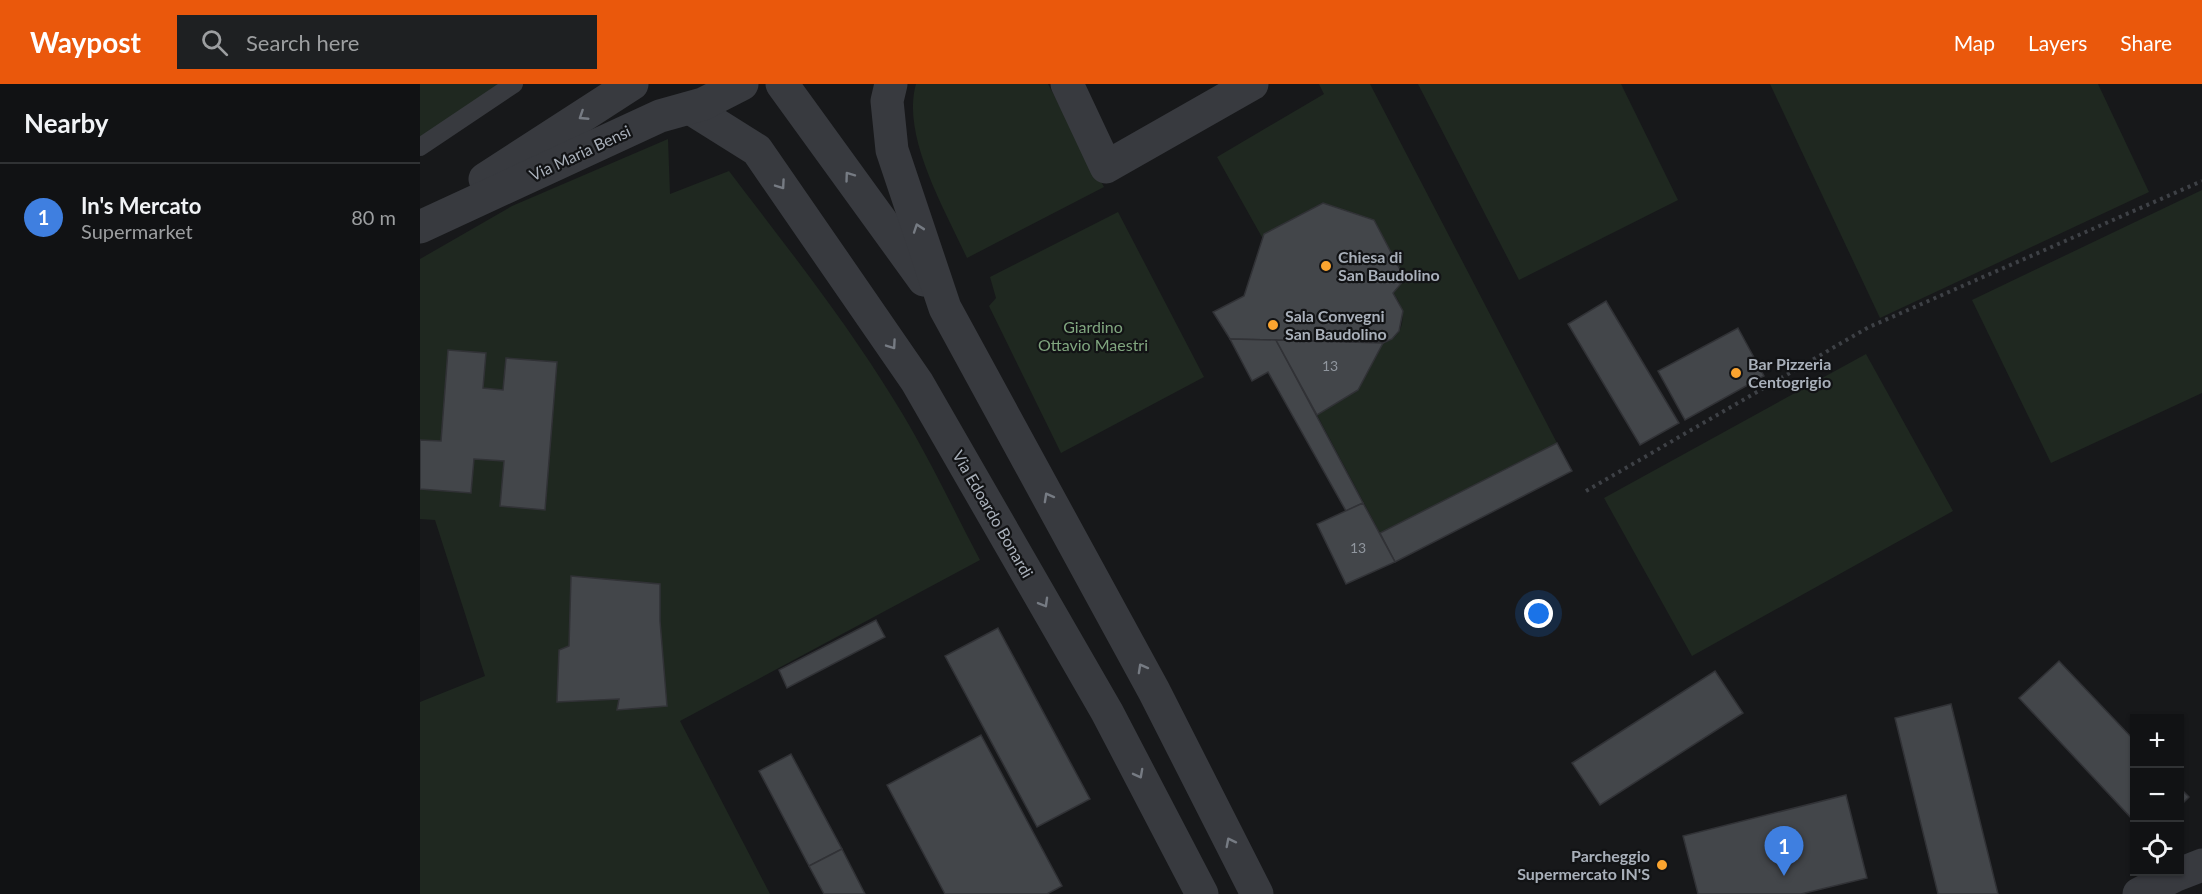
<!DOCTYPE html>
<html lang="en">
<head>
<meta charset="utf-8">
<style>
  body { margin:0; font-family:Lato,sans-serif; background:#1e2022; color:#f1f3f6 }
  .controls { position:absolute; right:18px; bottom:18px; display:grid; overflow:hidden; border-radius:0px; box-shadow:0 2px 4px #0004 }
  .controls button { width:54px; height:54px; display:grid; place-items:center; padding:0; border:0; border-bottom:2px solid #303234; background:#111214; color:#f1f3f6; font:30px sans-serif }
  .you { position:absolute; left:1119px; top:530px; width:21px; height:21px; margin:-15px; border:4px solid #fff; border-radius:50%; background:#1a73e8; box-shadow:0 0 0 9px #1a73e833 }
  .badge { display:grid; place-items:center; width:39px; height:39px; border-radius:50%; background:#ea580c; color:#fff; font-size:20px; font-weight:700 }
  .pin { position:absolute; translate:-50% -50px; filter:drop-shadow(0 2px 3px #0008) }
  .pin::after { content:''; position:absolute; top:32px; width:21px; height:18px; background:inherit; clip-path:polygon(0 0,100% 0,50% 100%) }
  .list { margin:0; padding:0; list-style:none }
  h2 { display:flex; justify-content:space-between; align-items:center; height:78px; margin:0; padding:0 24px; font-size:26px }
  h2 small { font-size:20px; font-weight:400; color:#9c9ea0 }
  .list li { display:grid; grid-template-columns:39px 1fr auto; gap:18px; align-items:center; box-sizing:border-box; height:108px; padding:0 24px; border-top:2px solid #303234 }
  .list b { display:block; font-size:22px; white-space:nowrap }
  .list p { margin:0; font-size:20px; white-space:nowrap; color:#9c9ea0 }
  .list em { font-size:20px; font-style:normal; color:#9c9ea0 }
  .icon { flex:none; width:33px; height:33px; fill:none; stroke:currentColor; stroke-width:2; stroke-linecap:round; stroke-linejoin:round }
  .map { position:relative; flex:none; width:1782px; height:810px; overflow:hidden }
  header { display:flex; align-items:center; gap:36px; box-sizing:border-box; height:84px; padding:0 30px; background:#ea580c; color:#fff }
  header strong { font-size:28px }
  nav { display:flex; gap:33px; margin-inline-start:auto; font-size:21px }
  .search { width:420px; height:54px; background:#1e2022; display:flex; align-items:center; gap:15px; box-sizing:border-box; padding:0 21px; border-radius:0px; color:#9c9ea0; font-size:22px }
  main { display:flex }
  aside { flex:1; background:#111214 }
  .map>svg:first-child { display:block }
</style>
</head>
<body>
<header>
<strong>Waypost</strong>
<div class="search"><svg class="icon" aria-label="search" viewBox="0 0 24 24"><circle cx="10" cy="10" r="6"/><path d="M15 15l6 6"/></svg>Search here</div>
<nav><a>Map</a><a>Layers</a><a>Share</a></nav>
</header>
<main>
<aside>
<h2>Nearby<small></small></h2>
<ul class="list">
<li><span class="badge" style="background:#3f7fe0">1</span><div><b>In's Mercato</b><p>Supermarket</p></div><em>80 m</em></li>
</ul>
</aside>
<div class="map">
<svg width="1782" height="810" viewBox="0 0 1782 810">
  <rect width="100%" height="100%" fill="#17181a"/>
  <g fill="#1f2820">
    <polygon points="0,0 79,0 0,54"/>
    <path d="M496,0h132l56,103 -137,71c-22,-48 -66,-122 -51,-174z"/>
    <path d="M899,0h51l187,359 -177,90 -63,-118 41,-25 25,-47c24,-6 24,-34 10,-50l12,-14 -142,-40 -46,-82 107,-63z"/>
    <polygon points="998,0 1201,0 1258,116 1099,196"/>
    <polygon points="1350,0 1678,0 1729,108 1460,234"/>
    <path d="M248,55l2,55 59,-23c57,75 116,149 165,229 32,51 58,107 86,160l-300,161 90,173h-350v-192l65,-26 -50,-156 -15,-1v-260l92,-53z"/>
    <polygon points="1782,106 1782,309 1631,379 1552,216"/>
    <polygon points="698,128 784,293 641,369 569,222 576,214 570,193"/>
    <polygon points="1446,270 1533,427 1272,572 1184,414"/>
  </g>
  <g fill="#43464a" stroke="#313236" stroke-width="1.5">
    <polygon points="903,119 954,136 985,195 973,209 983,227 979,247 972,255 963,259 810,255 793,228 824,212 844,150"/>
    <polygon points="1186,217 1259,339 1220,361 1148,240"/>
    <polygon points="1318,244 1344,292 1265,336 1238,287"/>
    <polygon points="810,255 856,256 943,419 926,427 848,288 832,297"/>
    <polygon points="856,256 963,259 938,306 897,331"/>
    <polygon points="28,266 66,269 63,304 83,306 86,274 137,278 125,426 80,422 84,377 54,375 51,409 0,405 0,356 21,357"/>
    <polygon points="1137,359 1152,387 975,478 960,449"/>
    <polygon points="943,419 975,478 926,500 897,440"/>
    <polygon points="151,492 240,500 240,537 247,622 197,626 199,615 137,618 139,566 149,562"/>
    <polygon points="456,536 465,553 367,604 359,586"/>
    <polygon points="578,544 670,715 617,743 525,572"/>
    <polygon points="1639,577 1714,656 1714,737 1599,614"/>
    <polygon points="1295,587 1323,629 1180,721 1152,679"/>
    <polygon points="1531,620 1578,810 1518,810 1475,634"/>
    <polygon points="561,651 642,802 627,810 525,810 467,701"/>
    <polygon points="371,670 422,765 389,782 339,687"/>
    <polygon points="1760,704 1769,713 1760,722"/>
    <polygon points="1426,711 1447,794 1381,810 1278,810 1263,752"/>
    <polygon points="422,765 445,810 404,810 389,782"/>
  </g>
  <g fill="none" stroke-linecap="round" stroke-linejoin="round">
    <polyline stroke="#3e4146" stroke-width="4" stroke-dasharray="3 4.5" stroke-linecap="butt" points="1166,407 1449,243 1782,97"/>
    <polyline stroke="#383a3f" stroke-width="18" points="0,63 94,0"/>
    <g stroke="#383a3f" stroke-width="33">
      <polyline points="362,0 504,196"/>
      <polyline points="471,0 467,17 472,66 525,224 734,607 837,810"/>
      <polyline points="647,0 686,83 832,0"/>
      <polyline points="270,24 337,66 497,298 687,628 782,810"/>
      <polyline points="65,95 212,0"/>
      <polyline points="0,143 240,32 283,20 322,0"/>
      <polyline points="1719,810 1754,792 1782,781"/>
    </g>
  </g>
  <defs><path id="oneway-chevron" d="M-2-3.5L2.5 0L-2 3.5" fill="none" stroke-width="1.6" stroke-linecap="round" stroke-linejoin="round" transform="scale(1.5)"/></defs>
  <g stroke="#767b83">
    <use href="#oneway-chevron" transform="translate(163 32) rotate(147)"/>
    <use href="#oneway-chevron" transform="translate(429 92) rotate(-126)"/>
    <use href="#oneway-chevron" transform="translate(361 101) rotate(55)"/>
    <use href="#oneway-chevron" transform="translate(498 144) rotate(-109)"/>
    <use href="#oneway-chevron" transform="translate(472 261) rotate(55)"/>
    <use href="#oneway-chevron" transform="translate(628 413) rotate(-119)"/>
    <use href="#oneway-chevron" transform="translate(624 519) rotate(60)"/>
    <use href="#oneway-chevron" transform="translate(722 584) rotate(-119)"/>
    <use href="#oneway-chevron" transform="translate(719 690) rotate(62)"/>
    <use href="#oneway-chevron" transform="translate(810 758) rotate(-117)"/>
  </g>
  <g fill="#fba42f" stroke="#121315" stroke-width="2">
    <circle cx="906" cy="182" r="6"/>
    <circle cx="853" cy="241" r="6"/>
    <circle cx="1316" cy="289" r="6"/>
    <circle cx="1242" cy="781" r="6"/>
  </g>
  <g text-anchor="middle" stroke-width="4.5" stroke-linejoin="round" paint-order="stroke">
    <g font-size="14" fill="#90969e">
      <text x="910" y="287">13</text>
      <text x="938" y="469">13</text>
    </g>
    <g font-size="16" fill="#a9b0ba" stroke="#121315">
      <text transform="translate(160 69) rotate(-25)" y="6">Via Maria Bensi</text>
      <text transform="translate(573 430) rotate(60)" y="6">Via Edoardo Bonardi</text>
    </g>
    <g font-size="16" font-weight="bold" fill="#a9b0ba" stroke="#121315" text-anchor="start">
      <text x="918" y="179">Chiesa di<tspan x="918" dy="18">San Baudolino</tspan></text>
      <text x="865" y="238">Sala Convegni<tspan x="865" dy="18">San Baudolino</tspan></text>
      <text x="1328" y="286">Bar Pizzeria<tspan x="1328" dy="18">Centogrigio</tspan></text>
      <text x="1230" y="778" text-anchor="end">Parcheggio<tspan x="1230" dy="18">Supermercato IN'S</tspan></text>
    </g>
    <g font-size="16" fill="#80a67f" stroke="#121315">
      <text x="673" y="249">Giardino<tspan x="673" dy="18">Ottavio Maestri</tspan></text>
    </g>
  </g>
</svg>
<div class="controls">
<button>+</button>
<button>−</button>
<button><svg class="icon" aria-label="locate" viewBox="0 0 24 24"><circle cx="12" cy="12" r="6"/><path d="M12 2v4M12 18v4M2 12h4M18 12h4"/></svg></button>
</div>
<div class="you"></div>
<div class="pin badge" style="left:1364px;top:792px;background:#3f7fe0">1</div>
</div>
</main>
</body>
</html>
